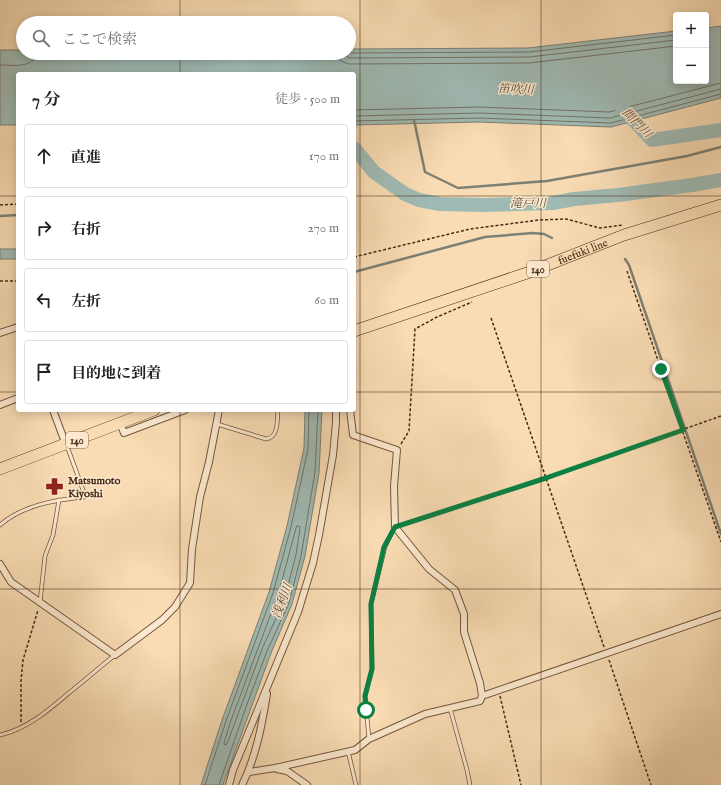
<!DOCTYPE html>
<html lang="ja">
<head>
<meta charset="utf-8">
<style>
  body { margin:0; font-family:"IM FELL English","Noto Serif JP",serif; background:#f2f2f2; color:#202124 }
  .controls { position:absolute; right:12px; top:12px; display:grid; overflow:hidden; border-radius:4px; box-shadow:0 2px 10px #0003 }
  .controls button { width:36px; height:36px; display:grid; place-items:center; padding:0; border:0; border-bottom:1px solid #e0e0e0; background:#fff; color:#202124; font:20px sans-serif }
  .stop { position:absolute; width:12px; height:12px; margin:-9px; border:3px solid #0b8043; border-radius:50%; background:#fff }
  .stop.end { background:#0b8043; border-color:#fff; box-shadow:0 1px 4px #0008 }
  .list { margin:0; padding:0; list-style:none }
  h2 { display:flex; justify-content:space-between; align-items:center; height:52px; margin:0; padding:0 16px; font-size:17px }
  h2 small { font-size:13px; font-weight:400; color:#757577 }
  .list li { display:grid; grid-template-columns:26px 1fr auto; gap:12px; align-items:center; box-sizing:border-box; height:64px; margin:0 8px 8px; padding:0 8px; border:1px solid #e0e0e0; border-radius:4px }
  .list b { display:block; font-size:15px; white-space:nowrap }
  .list em { font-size:13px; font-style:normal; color:#757577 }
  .icon { flex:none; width:22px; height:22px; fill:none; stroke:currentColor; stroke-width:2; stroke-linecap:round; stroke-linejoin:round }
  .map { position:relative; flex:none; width:721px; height:785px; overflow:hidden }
  .search { position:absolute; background:#fff; box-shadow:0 2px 10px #0003; left:16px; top:16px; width:340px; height:44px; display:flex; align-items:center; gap:10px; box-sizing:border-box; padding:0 14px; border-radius:22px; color:#757577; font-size:15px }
  .panel { position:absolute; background:#fff; box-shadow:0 2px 10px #0003; left:16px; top:72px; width:340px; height:340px; border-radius:4px }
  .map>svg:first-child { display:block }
</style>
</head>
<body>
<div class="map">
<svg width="721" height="785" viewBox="0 0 721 785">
  <rect width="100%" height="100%" fill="#f9dcb4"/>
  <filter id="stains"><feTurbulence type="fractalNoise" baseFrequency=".005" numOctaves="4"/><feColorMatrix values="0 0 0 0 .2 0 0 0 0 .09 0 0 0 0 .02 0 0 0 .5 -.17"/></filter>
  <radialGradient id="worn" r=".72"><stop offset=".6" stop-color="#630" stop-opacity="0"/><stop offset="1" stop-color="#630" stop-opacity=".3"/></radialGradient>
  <g fill="#9fbab4" stroke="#7c8075">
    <polygon points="721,26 721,98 611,127 479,122 354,125 354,74 18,74 18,125 0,125 0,50 23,50 23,53 349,53 349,49 528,48 676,31 676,81 706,81 706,28"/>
    <rect x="0" y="249" width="18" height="10"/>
    <polygon points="305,410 322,410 319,473 305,556 292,604 271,653 223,785 201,785 222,720 269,592 287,526 304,448"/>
  </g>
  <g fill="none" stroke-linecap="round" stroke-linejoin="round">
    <g stroke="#737265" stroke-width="1">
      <polyline points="335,53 341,61 349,64 529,63 676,46"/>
      <polyline points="341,53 345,56 350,58 529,57 676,40"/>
      <polyline points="349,53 529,52 676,35"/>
      <path d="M0,65c14,0 32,4 38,-12"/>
      <polyline points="354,110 479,107 609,112 721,83"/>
      <polyline points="354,116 479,113 610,118 721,89"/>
      <polyline points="354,121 479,118 611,123 721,94"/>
      <polygon points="297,526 299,526 300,528 296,555 284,601 262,649 227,744 225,745 224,743 230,723 278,595"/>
      <polyline points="205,785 226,721 273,593 291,527 308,449 309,410"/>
      <polyline points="219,785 246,707 267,651 289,603 301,556 315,472 318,410"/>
    </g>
    <g stroke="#7c8075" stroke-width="2.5">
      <polyline points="414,120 425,172 458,188 547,181 687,156 721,147"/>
      <polyline points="0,216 18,215"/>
      <polyline points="625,259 629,265 721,534"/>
      <polyline points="354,272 485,237 533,233 544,234 552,238"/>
    </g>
    <g stroke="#9fbab4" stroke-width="14">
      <polyline points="622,108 652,140 721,130"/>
      <polyline points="354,148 374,172 405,194 419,200 440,204 484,205 553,203 574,199 618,195 692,185 721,180"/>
    </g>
    <defs>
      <g id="lane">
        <path d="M217,424l49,15c13,-1 11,-20 12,-29"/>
        <path d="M0,525c23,-20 55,-25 84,-28l-1,-7 -16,-44"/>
        <polyline points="40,602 45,556 53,535 59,500"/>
        <polyline points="450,708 467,770 470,785"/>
        <path d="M0,735c27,-6 49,-25 70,-43 15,-12 30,-25 45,-37"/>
        <polyline points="369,739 365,696 372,669 371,604 385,547 394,528"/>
        <polyline points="348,751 356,785"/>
      </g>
      <g id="street">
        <polyline points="0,333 18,327"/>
        <polyline points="0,405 18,398"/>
        <polyline points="53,410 66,445"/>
        <polyline points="350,410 353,435 397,450 394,486 395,527 429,569 455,590 464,614 464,632 480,683 482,696"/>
        <polyline points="120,423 124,433 185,410"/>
        <polyline points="0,564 11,582 115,655 162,620 175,607 190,583 192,549 200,497 209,462 219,410"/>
        <polyline points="277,769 287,771 307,785"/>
        <polyline points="249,772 275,768 355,750 369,739 425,714 480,701 482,696 721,614"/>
        <polyline points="229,785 233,770 298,612 313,563 319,535 333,455 336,422 336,410"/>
        <path d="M242,785c14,-28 20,-60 25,-91"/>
      </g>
      <g id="highway">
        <path id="s1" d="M354,331l173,-58 97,-38 97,-30"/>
        <polyline points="0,469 154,410"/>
      </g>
    </defs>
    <use href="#lane" stroke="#74563e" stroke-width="4.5"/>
    <use href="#street" stroke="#74563e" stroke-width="8"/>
    <use href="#highway" stroke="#472a16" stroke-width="12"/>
    <g stroke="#472a16" stroke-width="1.5" stroke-dasharray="3 2" stroke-linecap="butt">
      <polyline points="0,205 18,204"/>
      <polyline points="354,257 470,229 539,220 566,219 600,228 623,225"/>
      <polyline points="627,271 721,542"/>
      <polyline points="0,281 18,281"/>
      <polyline points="491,318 604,647"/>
      <polyline points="401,444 409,431 415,329 437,317 472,302"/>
      <polyline points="401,525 546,478 721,416"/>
      <polyline points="609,660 651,785"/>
      <polyline points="500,696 521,785"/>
      <polyline points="21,722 21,681 23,660 38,610"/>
    </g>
    <use href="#lane" stroke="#fbe8ce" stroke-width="3"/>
    <use href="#street" stroke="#fbe8ce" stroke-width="6"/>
    <use href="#highway" stroke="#f9dcb4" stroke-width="11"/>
  </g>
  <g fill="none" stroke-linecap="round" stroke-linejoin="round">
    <polyline stroke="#0b8043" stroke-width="5" points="366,710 365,696 372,669 371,604 384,547 395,527 546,478 683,430 661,369"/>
  </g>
  <path fill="none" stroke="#472a16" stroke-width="1" stroke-opacity="0.55" d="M180,0v23M360,0v785M541,0v785M180,53v21M0,196h18M354,196h367M0,392h18M354,392h367M180,410v375M0,589h721"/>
  <defs>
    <symbol id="pharmacy-bare" viewBox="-9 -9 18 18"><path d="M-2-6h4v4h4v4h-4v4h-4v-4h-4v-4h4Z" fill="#8f2418" stroke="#fbe8ce" stroke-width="2.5" paint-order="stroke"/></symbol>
  </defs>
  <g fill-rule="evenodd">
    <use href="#pharmacy-bare" x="42" y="474" width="25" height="25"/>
  </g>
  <g text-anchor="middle" stroke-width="3" stroke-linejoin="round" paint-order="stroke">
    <g fill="#fbe8ce" stroke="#7d634d" stroke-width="1">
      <rect x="527" y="261" width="22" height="16" rx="3"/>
      <rect x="66" y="432" width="22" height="16" rx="3"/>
    </g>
    <g font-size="10" font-weight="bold" fill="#472a16">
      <text x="538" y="273">140</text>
      <text x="77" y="444">140</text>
    </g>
    <g font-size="11" fill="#472a16" stroke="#fbe8ce">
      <text dy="4" stroke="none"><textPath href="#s1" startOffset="242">fuefuki line</textPath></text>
    </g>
    <g font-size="11" font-weight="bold" fill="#472a16" stroke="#fbe8ce" text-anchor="start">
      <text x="68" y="484">Matsumoto<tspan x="68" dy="13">Kiyoshi</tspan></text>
    </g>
    <g font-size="12" font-style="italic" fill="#5d4e3e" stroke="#fbe8ce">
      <text transform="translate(516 89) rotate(2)" y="4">笛吹川</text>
      <text transform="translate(637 123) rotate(45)" y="4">間門川</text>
      <text x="528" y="207">滝戸川</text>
      <text transform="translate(282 601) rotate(-70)" y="4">浅利川</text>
    </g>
  </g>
  <rect width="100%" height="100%" filter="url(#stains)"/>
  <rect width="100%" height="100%" fill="url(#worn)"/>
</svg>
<div class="controls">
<button>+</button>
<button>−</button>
</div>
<div class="stop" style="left:366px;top:710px"></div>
<div class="stop end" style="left:661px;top:369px"></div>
<div class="search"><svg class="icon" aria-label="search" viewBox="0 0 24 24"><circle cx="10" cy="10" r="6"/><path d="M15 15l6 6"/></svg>ここで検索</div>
<section class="panel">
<h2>7 分<small>徒歩 · 500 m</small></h2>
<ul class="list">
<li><svg class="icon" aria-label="ahead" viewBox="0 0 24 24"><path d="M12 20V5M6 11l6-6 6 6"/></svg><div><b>直進</b></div><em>170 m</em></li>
<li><svg class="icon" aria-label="right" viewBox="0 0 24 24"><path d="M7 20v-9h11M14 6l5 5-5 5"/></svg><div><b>右折</b></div><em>270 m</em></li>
<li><svg class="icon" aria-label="left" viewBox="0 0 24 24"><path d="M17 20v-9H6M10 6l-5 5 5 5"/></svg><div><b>左折</b></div><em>60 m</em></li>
<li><svg class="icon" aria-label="arrive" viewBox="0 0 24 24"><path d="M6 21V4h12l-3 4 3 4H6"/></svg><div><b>目的地に到着</b></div></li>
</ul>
</section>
</div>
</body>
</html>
